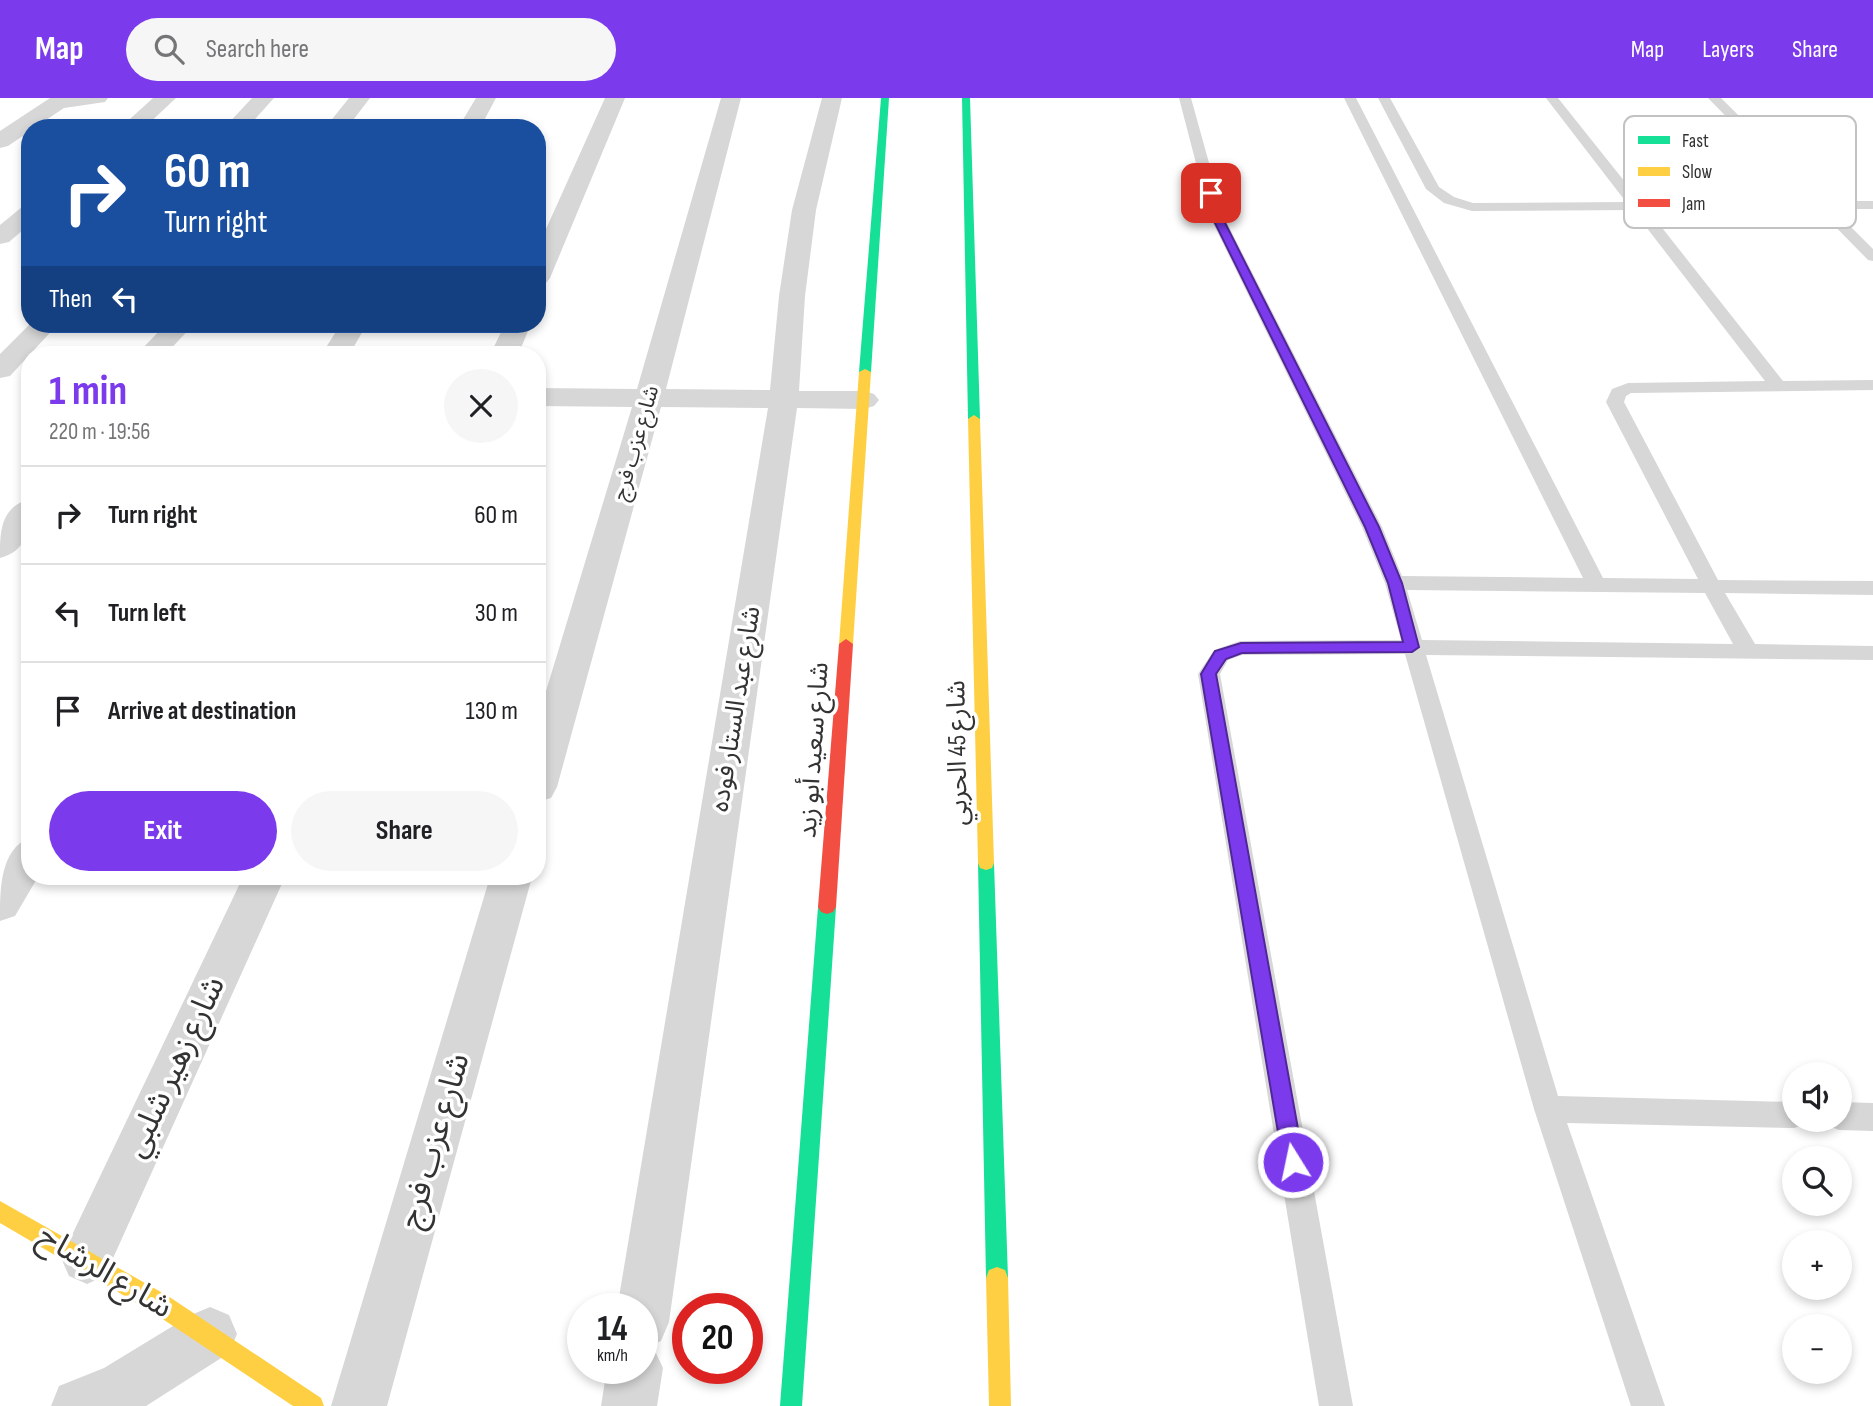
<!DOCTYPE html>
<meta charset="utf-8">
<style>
body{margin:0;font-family:"Sofia Sans Condensed","Noto Sans Arabic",sans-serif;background:#f6f6f6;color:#202124;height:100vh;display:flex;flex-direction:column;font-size:26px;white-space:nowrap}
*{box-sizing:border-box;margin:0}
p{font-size:23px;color:#757577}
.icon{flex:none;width:38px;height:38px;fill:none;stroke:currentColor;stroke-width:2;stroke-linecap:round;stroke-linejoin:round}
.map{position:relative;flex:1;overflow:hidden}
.panel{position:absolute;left:21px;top:248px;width:525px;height:539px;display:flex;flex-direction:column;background:#fff;border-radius:28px;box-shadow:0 4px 10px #0003}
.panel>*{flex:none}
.guide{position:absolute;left:21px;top:21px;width:525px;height:214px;border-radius:28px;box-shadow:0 4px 10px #0003;background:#1a4fa0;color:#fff;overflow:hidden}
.fabs{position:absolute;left:1782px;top:964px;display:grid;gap:14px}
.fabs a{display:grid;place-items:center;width:70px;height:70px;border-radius:50%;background:#fff;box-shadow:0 4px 10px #0003;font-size:35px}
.speed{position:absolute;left:567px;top:1195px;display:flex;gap:14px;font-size:35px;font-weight:700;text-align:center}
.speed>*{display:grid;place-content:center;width:91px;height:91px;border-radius:50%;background:#fff;box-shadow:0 4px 10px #0003;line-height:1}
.speed small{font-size:18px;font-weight:400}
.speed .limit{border:10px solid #d22;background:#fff;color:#111}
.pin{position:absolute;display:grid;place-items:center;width:60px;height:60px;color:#fff;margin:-30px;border-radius:14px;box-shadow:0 4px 10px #0006}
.me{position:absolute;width:77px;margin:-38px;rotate:350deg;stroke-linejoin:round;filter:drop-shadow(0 0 5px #0008)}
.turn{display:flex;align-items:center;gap:24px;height:147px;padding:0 28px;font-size:32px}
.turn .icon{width:91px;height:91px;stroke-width:2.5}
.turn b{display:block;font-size:49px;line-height:60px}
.then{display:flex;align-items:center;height:66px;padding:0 28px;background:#0003;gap:14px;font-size:26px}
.round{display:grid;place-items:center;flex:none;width:74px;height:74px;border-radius:37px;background:#f6f6f6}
.overview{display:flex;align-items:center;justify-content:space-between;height:119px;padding:0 28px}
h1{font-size:42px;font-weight:700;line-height:52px;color:#7c3aed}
.cta{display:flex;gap:14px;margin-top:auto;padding:14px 28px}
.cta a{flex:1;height:80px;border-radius:42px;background:#7c3aed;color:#fff;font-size:28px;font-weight:700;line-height:80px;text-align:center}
.cta a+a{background:#f6f6f6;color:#202124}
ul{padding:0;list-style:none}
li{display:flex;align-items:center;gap:21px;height:98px;padding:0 28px;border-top:2px solid #e0e0e0}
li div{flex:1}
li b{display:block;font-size:26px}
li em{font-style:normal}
header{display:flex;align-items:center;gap:42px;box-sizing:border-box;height:98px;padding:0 35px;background:#7c3aed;color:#fff}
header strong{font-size:33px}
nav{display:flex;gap:38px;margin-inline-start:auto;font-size:24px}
.search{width:490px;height:63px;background:#f6f6f6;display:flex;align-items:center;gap:18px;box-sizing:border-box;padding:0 24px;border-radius:38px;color:#757577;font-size:26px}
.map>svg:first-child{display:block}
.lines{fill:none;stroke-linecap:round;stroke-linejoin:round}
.lane{fill:#d7d7d7;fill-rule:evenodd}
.street{fill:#d7d7d7;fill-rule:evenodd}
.fast{fill:#16e098;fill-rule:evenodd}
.slow{fill:#ffcf43;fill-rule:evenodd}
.jam{fill:#f24e42;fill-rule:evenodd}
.route{fill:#7c3aed;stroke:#51269a;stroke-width:2}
.labels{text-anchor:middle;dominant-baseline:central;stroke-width:7;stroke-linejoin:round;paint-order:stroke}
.far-street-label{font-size:21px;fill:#333;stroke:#fff}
.street-label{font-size:26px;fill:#333;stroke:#fff}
.near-street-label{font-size:32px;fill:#333;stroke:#fff}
.key{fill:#fff;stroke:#c2c2c2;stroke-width:2}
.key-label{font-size:19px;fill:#333}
</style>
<header>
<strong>Map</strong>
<div class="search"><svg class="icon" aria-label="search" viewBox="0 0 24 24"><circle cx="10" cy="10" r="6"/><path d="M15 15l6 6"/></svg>Search here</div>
<nav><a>Map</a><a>Layers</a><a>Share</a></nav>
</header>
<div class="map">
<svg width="1873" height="1308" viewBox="0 0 1873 1308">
<rect width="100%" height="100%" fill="#fff"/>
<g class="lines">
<path class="lane" d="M1179,0H1191L1224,119L1382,429L1402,478L1583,480L1344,0H1356L1603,480L1698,481L1606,304L1612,291L1628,285L1765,283L1633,112L1472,113L1444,105L1426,91L1378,0H1390L1439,89L1454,99L1473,105L1626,104L1546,0H1558L1641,104L1809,103L1708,0H1721L1825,103H1873V111H1833L1873,151V163L1868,162L1818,111L1648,112L1783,283L1873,282V292L1631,295L1626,298L1624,304L1718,482L1873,483V497L1725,495L1755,546L1873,548V562L1426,557L1558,998L1794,1004V1022H1806L1804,1027L1794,1030L1567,1025L1665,1308H1631L1534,1011L1405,556L1242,557L1228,562L1220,576L1353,1308H1319L1198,576L1214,552L1240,543L1401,542L1385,485L1362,429L1210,119ZM1407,492L1705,495L1733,546L1422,542Z
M1839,1004L1873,1005V1033L1839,1032L1829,1028L1826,1022H1839Z"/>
<path class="street" d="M50,0H108L105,4L64,10L34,30H30V33L8,48L0,50V33Z
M153,0H176L144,30H120Z
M252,0H274L247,30H224Z
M349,0H370L347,30H325Z
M476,0H496L480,30H458Z
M605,0H625L550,180L546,185L537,188V151Z
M721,0H741L666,291L770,292L779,198L792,112L822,0H842L816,112L805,198L799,293H864L874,296L879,302L874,308L864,311L797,310L669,1224L661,1243L649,1248L654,1251L663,1270L657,1308H601L607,1270H642V1211H617L768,310L661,309L557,689L551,700L537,704V623L632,309L537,308V290L637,291Z
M30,107V126L9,144L0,146V127L22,109Z
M30,226H58L10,278L0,280V256Z
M166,226H194L165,257H136Z
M341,226H367L349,257H321Z
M505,226H531L518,257H490Z
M30,401C30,427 30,452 0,460C0,434 0,409 30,401Z
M30,739V779H38L15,818L0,823C0,790 0,752 30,739Z
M243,779H285L105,1178L87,1186L69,1178L61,1160Z
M490,779H532L387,1308H331Z
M210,1209L229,1217L237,1236L229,1255L146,1308H51L59,1288L104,1270L191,1217Z"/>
<path class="fast" d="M881,0H889L871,274L865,277L859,274Z
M962,0H970L980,321L974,325L968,321Z
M986,758L992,760L994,765L1008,1180L1005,1188L997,1191L989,1188L986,1180L978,765L980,760Z
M827,802L833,804L836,809L802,1308H780L818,809L821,804Z"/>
<path class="slow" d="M865,271L871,274L853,546L846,551L839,546L859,274Z
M974,317L980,321L994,765L992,770L986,772L980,770L978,765L968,321Z
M0,1103L168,1198L321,1300L324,1308H293L152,1214L0,1125Z
M997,1169L1005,1172L1008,1180L1011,1308H989L986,1180L989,1172Z"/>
<path class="jam" d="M846,541L853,546L836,809L833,814L827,816L821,814L818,809L839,546Z"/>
</g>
<path class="route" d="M1211,92L1216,95L1222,119L1379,429L1402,485L1419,549L1412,554L1242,555L1226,561L1216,576L1304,1064L1301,1071L1293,1074L1286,1071L1283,1064L1201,576L1215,553L1241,545L1403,544L1388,485L1365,429L1212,119L1206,95Z"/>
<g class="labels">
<g class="far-street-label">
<text transform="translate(636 345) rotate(-74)">شارع عزب فرج</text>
</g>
<g class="street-label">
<text transform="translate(736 611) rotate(-81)">شارع عبد الستار فوده</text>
<text transform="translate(814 652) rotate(-86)">شارع سعيد أبو زيد</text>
<text transform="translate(958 655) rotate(-91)">شارع 45 الحربي</text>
</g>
<g class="near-street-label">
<text transform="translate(175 969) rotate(-65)">شارع زهير شلبي</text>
<text transform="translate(435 1043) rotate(-74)">شارع عزب فرج</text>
<text transform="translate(105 1174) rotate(31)">شارع الرشاح</text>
</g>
</g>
<rect x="1624" y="18" width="232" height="112" rx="10" class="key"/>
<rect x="1638" y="38" width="32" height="8" fill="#16e098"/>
<rect x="1638" y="69" width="32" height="9" fill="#ffcf43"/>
<rect x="1638" y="101" width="32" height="8" fill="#f24e42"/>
<g class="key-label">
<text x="1682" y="49">Fast</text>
<text x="1682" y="80">Slow</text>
<text x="1682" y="112">Jam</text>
</g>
</svg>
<div class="fabs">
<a><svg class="icon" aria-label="sound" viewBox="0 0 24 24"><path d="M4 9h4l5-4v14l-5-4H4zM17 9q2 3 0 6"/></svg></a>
<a><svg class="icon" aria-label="search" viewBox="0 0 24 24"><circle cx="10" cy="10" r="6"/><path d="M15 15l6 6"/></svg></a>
<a>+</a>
<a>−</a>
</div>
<div class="speed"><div>14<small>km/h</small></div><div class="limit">20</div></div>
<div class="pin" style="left:1211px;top:95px;background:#d93025"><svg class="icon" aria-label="arrive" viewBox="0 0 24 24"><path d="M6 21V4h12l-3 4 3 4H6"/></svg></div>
<svg class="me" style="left:1293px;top:1064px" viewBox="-20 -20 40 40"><circle r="17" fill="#7c3aed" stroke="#fff" stroke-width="3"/><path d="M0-11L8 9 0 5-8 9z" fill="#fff"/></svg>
<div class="guide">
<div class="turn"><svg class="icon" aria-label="right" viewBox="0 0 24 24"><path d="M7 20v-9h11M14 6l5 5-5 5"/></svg><div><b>60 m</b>Turn right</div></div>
<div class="then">Then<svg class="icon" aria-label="left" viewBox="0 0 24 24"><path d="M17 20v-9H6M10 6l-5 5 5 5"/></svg></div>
</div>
<section class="panel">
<div class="overview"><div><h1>1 min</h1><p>220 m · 19:56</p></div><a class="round"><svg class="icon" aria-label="close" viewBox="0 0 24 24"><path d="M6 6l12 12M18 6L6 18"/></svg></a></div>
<ul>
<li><svg class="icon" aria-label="right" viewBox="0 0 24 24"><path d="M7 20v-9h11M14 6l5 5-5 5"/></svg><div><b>Turn right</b></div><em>60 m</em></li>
<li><svg class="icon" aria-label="left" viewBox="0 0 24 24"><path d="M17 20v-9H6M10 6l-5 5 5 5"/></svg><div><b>Turn left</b></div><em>30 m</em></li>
<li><svg class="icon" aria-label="arrive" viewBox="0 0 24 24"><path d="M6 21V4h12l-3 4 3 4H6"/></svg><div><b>Arrive at destination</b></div><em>130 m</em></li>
</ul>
<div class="cta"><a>Exit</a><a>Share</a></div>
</section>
</div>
